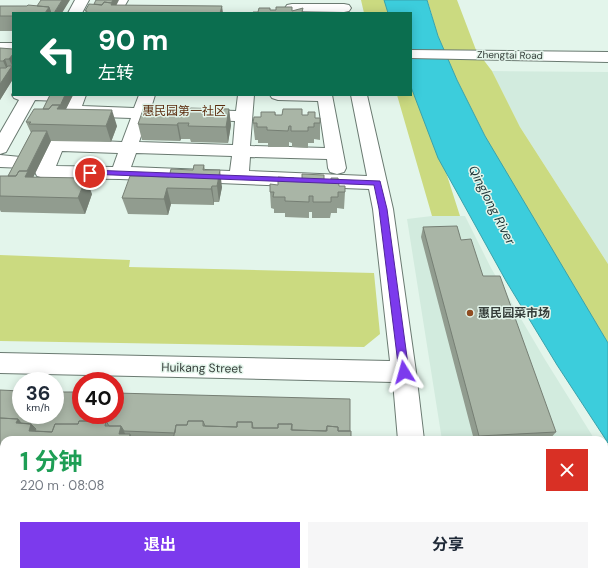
<!DOCTYPE html>
<html lang="zh">
<meta charset="utf-8">
<style>
body{margin:0;font-family:"DM Sans","Noto Sans SC",sans-serif;background:#f6f6f7;color:#1f2937;height:100vh;display:flex;flex-direction:column;font-size:15px;white-space:nowrap}
*{box-sizing:border-box;margin:0}
p{font-size:13px;color:#747a83}
.icon{flex:none;width:22px;height:22px;fill:none;stroke:currentColor;stroke-width:2;stroke-linecap:round;stroke-linejoin:round}
.map{position:relative;flex:1;overflow:hidden}
.drawer{position:absolute;left:0px;top:436px;width:608px;height:140px;display:flex;flex-direction:column;background:#fff;border-radius:12px 12px 0 0;box-shadow:0 2px 10px #0003}
.drawer>*{flex:none}
.hud{position:absolute;left:12px;top:12px;width:400px;height:84px;border-radius:0px;box-shadow:0 2px 10px #0003;background:#0b6e4f;color:#fff;overflow:hidden}
.speed{position:absolute;left:12px;top:372px;display:flex;gap:8px;font-size:20px;font-weight:700;text-align:center}
.speed>*{display:grid;place-content:center;width:52px;height:52px;border-radius:50%;background:#fff;box-shadow:0 2px 10px #0003;line-height:1}
.speed small{font-size:10px;font-weight:400}
.speed .limit{border:6px solid #d22;background:#fff;color:#111}
.pin{position:absolute;display:grid;place-items:center;width:34px;height:34px;color:#fff;margin:-17px;border:2px solid #fff;border-radius:50%;box-shadow:0 1px 4px #0007}
.me{position:absolute;width:44px;margin:-22px;rotate:352deg;stroke-linejoin:round;filter:drop-shadow(0 0 3px #0008)}
.turn{display:flex;align-items:center;gap:14px;height:84px;padding:0 20px;font-size:18px}
.turn .icon{width:52px;height:52px;stroke-width:2.5}
.turn b{display:block;font-size:28px;line-height:34px}
.round{display:grid;place-items:center;flex:none;width:42px;height:42px;border-radius:0px;background:#f6f6f7}
.headline{display:flex;align-items:center;justify-content:space-between;height:68px;padding:0 20px}
h1{font-size:24px;font-weight:700;line-height:30px;color:#1e9e55}
.cta{display:flex;gap:8px;margin-top:auto;padding:8px 20px}
.cta a{flex:1;height:46px;border-radius:0px;background:#7c3aed;color:#fff;font-size:16px;font-weight:700;line-height:46px;text-align:center}
.cta a+a{background:#f6f6f7;color:#1f2937}
.map>svg:first-child{display:block}
.built{fill:#d2ebde}
.green{fill:#cbda80}
.water{fill:#3ccddc;stroke:#3aa2ab}
.lines{fill:none;stroke-linecap:round;stroke-linejoin:round}
.minor-casing{stroke:#6a7a71;stroke-width:2}
.minor{fill:#fff;fill-rule:evenodd}
.wall{fill:#919c8f}
.shaded-wall{fill:#767f74}
.building{fill:#a9b5a6;stroke:#767f74}
.route{fill:#7c3aed;stroke:#51269a}
.poi-dot{fill:#904c21;stroke:#e3f5eb;stroke-width:1.5}
.labels{text-anchor:middle;dominant-baseline:central;stroke-width:3;stroke-linejoin:round;paint-order:stroke}
.far-street-label{font-size:10px;fill:#363e3a;stroke:#e3f5eb}
.far-quarter-label{font-size:12px;fill:#5c2d0f;stroke:#e3f5eb}
.poi-label{font-size:12px;font-weight:bold;fill:#363e3a;stroke:#e3f5eb;text-anchor:start}
.street-label{font-size:12px;fill:#363e3a;stroke:#e3f5eb}
.water-label{font-size:13px;font-style:italic;fill:#1e3639;stroke:#e3f5eb}
</style>
<div class="map">
<svg width="608" height="576" viewBox="0 0 608 576">
<rect width="100%" height="100%" fill="#e3f5eb"/>
<path class="built" d="M492,71L608,72V264L520,127Z
M432,216H465L491,268L544,358L595,440H442L407,219Z
M460,572H592L593,576H460Z"/>
<path class="green" d="M361,0H391L395,13H364Z
M427,0H457L476,50L492,71L520,127L608,264V343C549,243 482,146 439,38C434,26 432,12 427,0Z
M411,63L460,216H432L397,95H411Z
M0,255L130,260L129,267L374,273L380,334L364,347L0,341Z
M604,451H608V576H593L592,572H604Z"/>
<path class="water" d="M384,0H427L438,36L457,80L485,136L608,343V443L557,365L506,281L438,158L411,87V13H388Z"/>
<g class="lines">
<g class="minor-casing">
<path id="minor" d="M75,0H89L82,13H68Z
M114,0H128L123,9L152,10L154,13H111L109,10Z
M292,4H344L349,5L351,8L349,11L344,12L287,11L285,8L287,5Z
M0,43H13V51H0Z
M411,50L608,52V62L411,58Z
M13,93V95H86L82,106L134,108L139,95H155L151,108L236,111L238,95H254L250,146L325,148L318,101L278,100L272,98L270,95H332L346,168L344,172L337,174L330,172L328,168L327,159L250,157L249,171L367,176L351,95H367L393,209L416,372L424,440H398L393,382L0,373V353L390,361L373,209L369,189L120,179L44,178L37,176L35,172L37,167L35,163L38,159L41,158L50,141L56,139L122,142L131,118L72,116L66,115L64,111L69,100L66,97L64,99L58,101L35,100L6,152L0,154V133L19,100L14,98L12,95ZM147,118L235,121L233,145L139,142ZM62,151L118,153L113,167L56,166ZM136,153L232,156L230,171L131,167Z
M0,155L31,158L34,162L31,166L25,168L0,167Z
M0,482L4,483V511L0,510Z
M297,572H327L326,576H296Z
M410,572H440V576H410Z"/>
</g>
<use href="#minor" class="minor"/>
</g>
<path class="wall" d="M70,0L13,13V31H0V6H37Z
M0,48L13,49V79L0,100Z
M50,95H73L66,109L117,126L111,142L51,141L33,177L92,194L85,214L1,212L0,210V176H8L31,133L26,122L43,109Z
M229,109L231,125L228,143L191,142L190,139H181L180,141L142,140L138,124Z
M275,112L276,115H308L315,118L320,123V140L314,139V143H308V148L292,147V143L289,142V147H268V143H258V140H255L253,123L261,117Z
M204,165L205,170L222,187L219,202H214V205L171,204L168,215L128,214L122,198L169,177L193,170Z
M294,181L324,182L339,186L345,192L344,209L337,208V213H331L330,218H312V212H309V218L285,217V213H274V209L271,208L270,192Z
M423,227L461,240L483,276L556,432L550,439L538,440H474L421,237Z
M0,390L350,431L351,440H166L133,439L4,440V479H0Z
M500,572H558L559,576H501Z"/>
<path class="shaded-wall" d="M62,0H70L62,13H54Z
M113,0H119L114,10L108,9Z
M222,6L223,13H220Z
M49,7L52,13H45Z
M13,54V68L9,59Z
M5,59L9,70L12,66L13,69V79L0,100V84L8,72L3,61Z
M65,95H73L63,115L57,109Z
M229,109L231,125L228,143L226,127Z
M112,110L117,126L111,142L106,126Z
M178,123L181,139L180,141L177,125Z
M47,131L51,141L32,180L24,178Z
M220,170L222,187L219,202L217,186Z
M86,178L92,194L85,214L78,198Z
M212,186L214,202V205L211,189Z
M167,188L171,204L168,215L164,199Z
M18,419L26,429L16,423Z
M31,424L42,437L29,431Z
M121,426L128,439L119,434Z
M130,434L133,440H129Z"/>
<path class="building" d="M41,0H62L54,13H51L49,7L37,6Z
M96,0H113L111,3L104,2L102,5L94,4Z
M104,2L112,3L111,5L222,6L220,13H86L87,11H85L89,4L102,5Z
M28,5L49,7L45,13H13V16H0V6H27Z
M276,7H292V11L303,8L302,12L307,13H253V12H258L259,8H270V10H276Z
M0,48L13,49V54L9,59H5L3,61H0Z
M8,66H12L0,84V68H6Z
M50,95H65L60,106V105H52L49,109H43Z
M52,105H60L57,109L112,110L106,126L29,124L31,122H26L34,109H49Z
M144,107L229,109L226,127L188,126L189,123H178L177,125L138,124Z
M283,109H302V115H308V112H315V118H320V123H314V127H308V131H291V126H289L288,131L267,130V127H257V123H253L254,117H261V112H275V115H282Z
M32,131H47L27,171H19L16,176H8Z
M194,165H204L203,170H220L217,186H212L211,189L167,188L164,199L122,198L130,176L169,177L171,169L193,170Z
M19,171H28L25,177L86,178L78,198L0,196V176H16Z
M302,174L324,175V182H331V178H338L339,186H345V192H338V197H331V202H313V196H309V202L285,201V197H273L274,192H270V184L278,185V177L294,178V181H302Z
M457,226L461,240L471,239L483,276H500L556,432L479,436L423,227Z
M0,390L21,391V415H55V392H81V415H115V393L350,399V431H338V427L327,426L326,431L292,430V424H278V428H253L252,422H237V427L205,426L203,421H188L187,425H176L175,433L124,431L121,426H109L106,421H79L78,424H55L52,432L35,431L36,429L31,424L21,423L18,419L0,418Z
M0,418L18,419L16,423L31,424L29,431L52,432L55,424H78L79,421H106L105,426H121L119,434H130L129,440H4V467H0Z
M188,421H203V426L237,427V422H252V428H278V424H292L291,430L327,431V426L338,427V431H351V440H173L176,425H187Z
M506,572H558L559,576H507Z"/>
<path class="route" d="M90,170L380,181L387,209L409,372L408,376L404,377L400,376L399,372L379,209L374,185L87,174V171Z"/>
<circle class="poi-dot" cx="470" cy="313" r="4"/>
<g class="labels">
<g class="far-street-label">
<text transform="translate(510 55) rotate(1)">Zhengtai Road</text>
</g>
<g class="far-quarter-label">
<text x="184" y="111">惠民园第一社区</text>
</g>
<g class="poi-label">
<text x="478" y="313">惠民园菜市场</text>
</g>
<g class="street-label">
<text transform="translate(202 368) rotate(1)">Huikang Street</text>
</g>
<g class="water-label">
<text transform="translate(492 205) rotate(63)">Qinglong River</text>
</g>
</g>
</svg>
<div class="speed"><div>36<small>km/h</small></div><div class="limit">40</div></div>
<div class="pin" style="left:90px;top:173px;background:#d93025"><svg class="icon" aria-label="arrive" viewBox="0 0 24 24"><path d="M6 21V4h12l-3 4 3 4H6"/></svg></div>
<svg class="me" style="left:404px;top:372px" viewBox="-20 -20 40 40"><path d="M0-17L14 15 0 8-14 15z" fill="#7c3aed" stroke="#fff" stroke-width="4"/></svg>
<div class="hud">
<div class="turn"><svg class="icon" aria-label="left" viewBox="0 0 24 24"><path d="M17 20v-9H6M10 6l-5 5 5 5"/></svg><div><b>90 m</b>左转</div></div>
</div>
<section class="drawer">
<div class="headline"><div><h1>1 分钟</h1><p>220 m · 08:08</p></div><a class="round" style="background:#d93025;color:#fff"><svg class="icon" aria-label="close" viewBox="0 0 24 24"><path d="M6 6l12 12M18 6L6 18"/></svg></a></div>
<div class="cta"><a>退出</a><a>分享</a></div>
</section>
</div>
